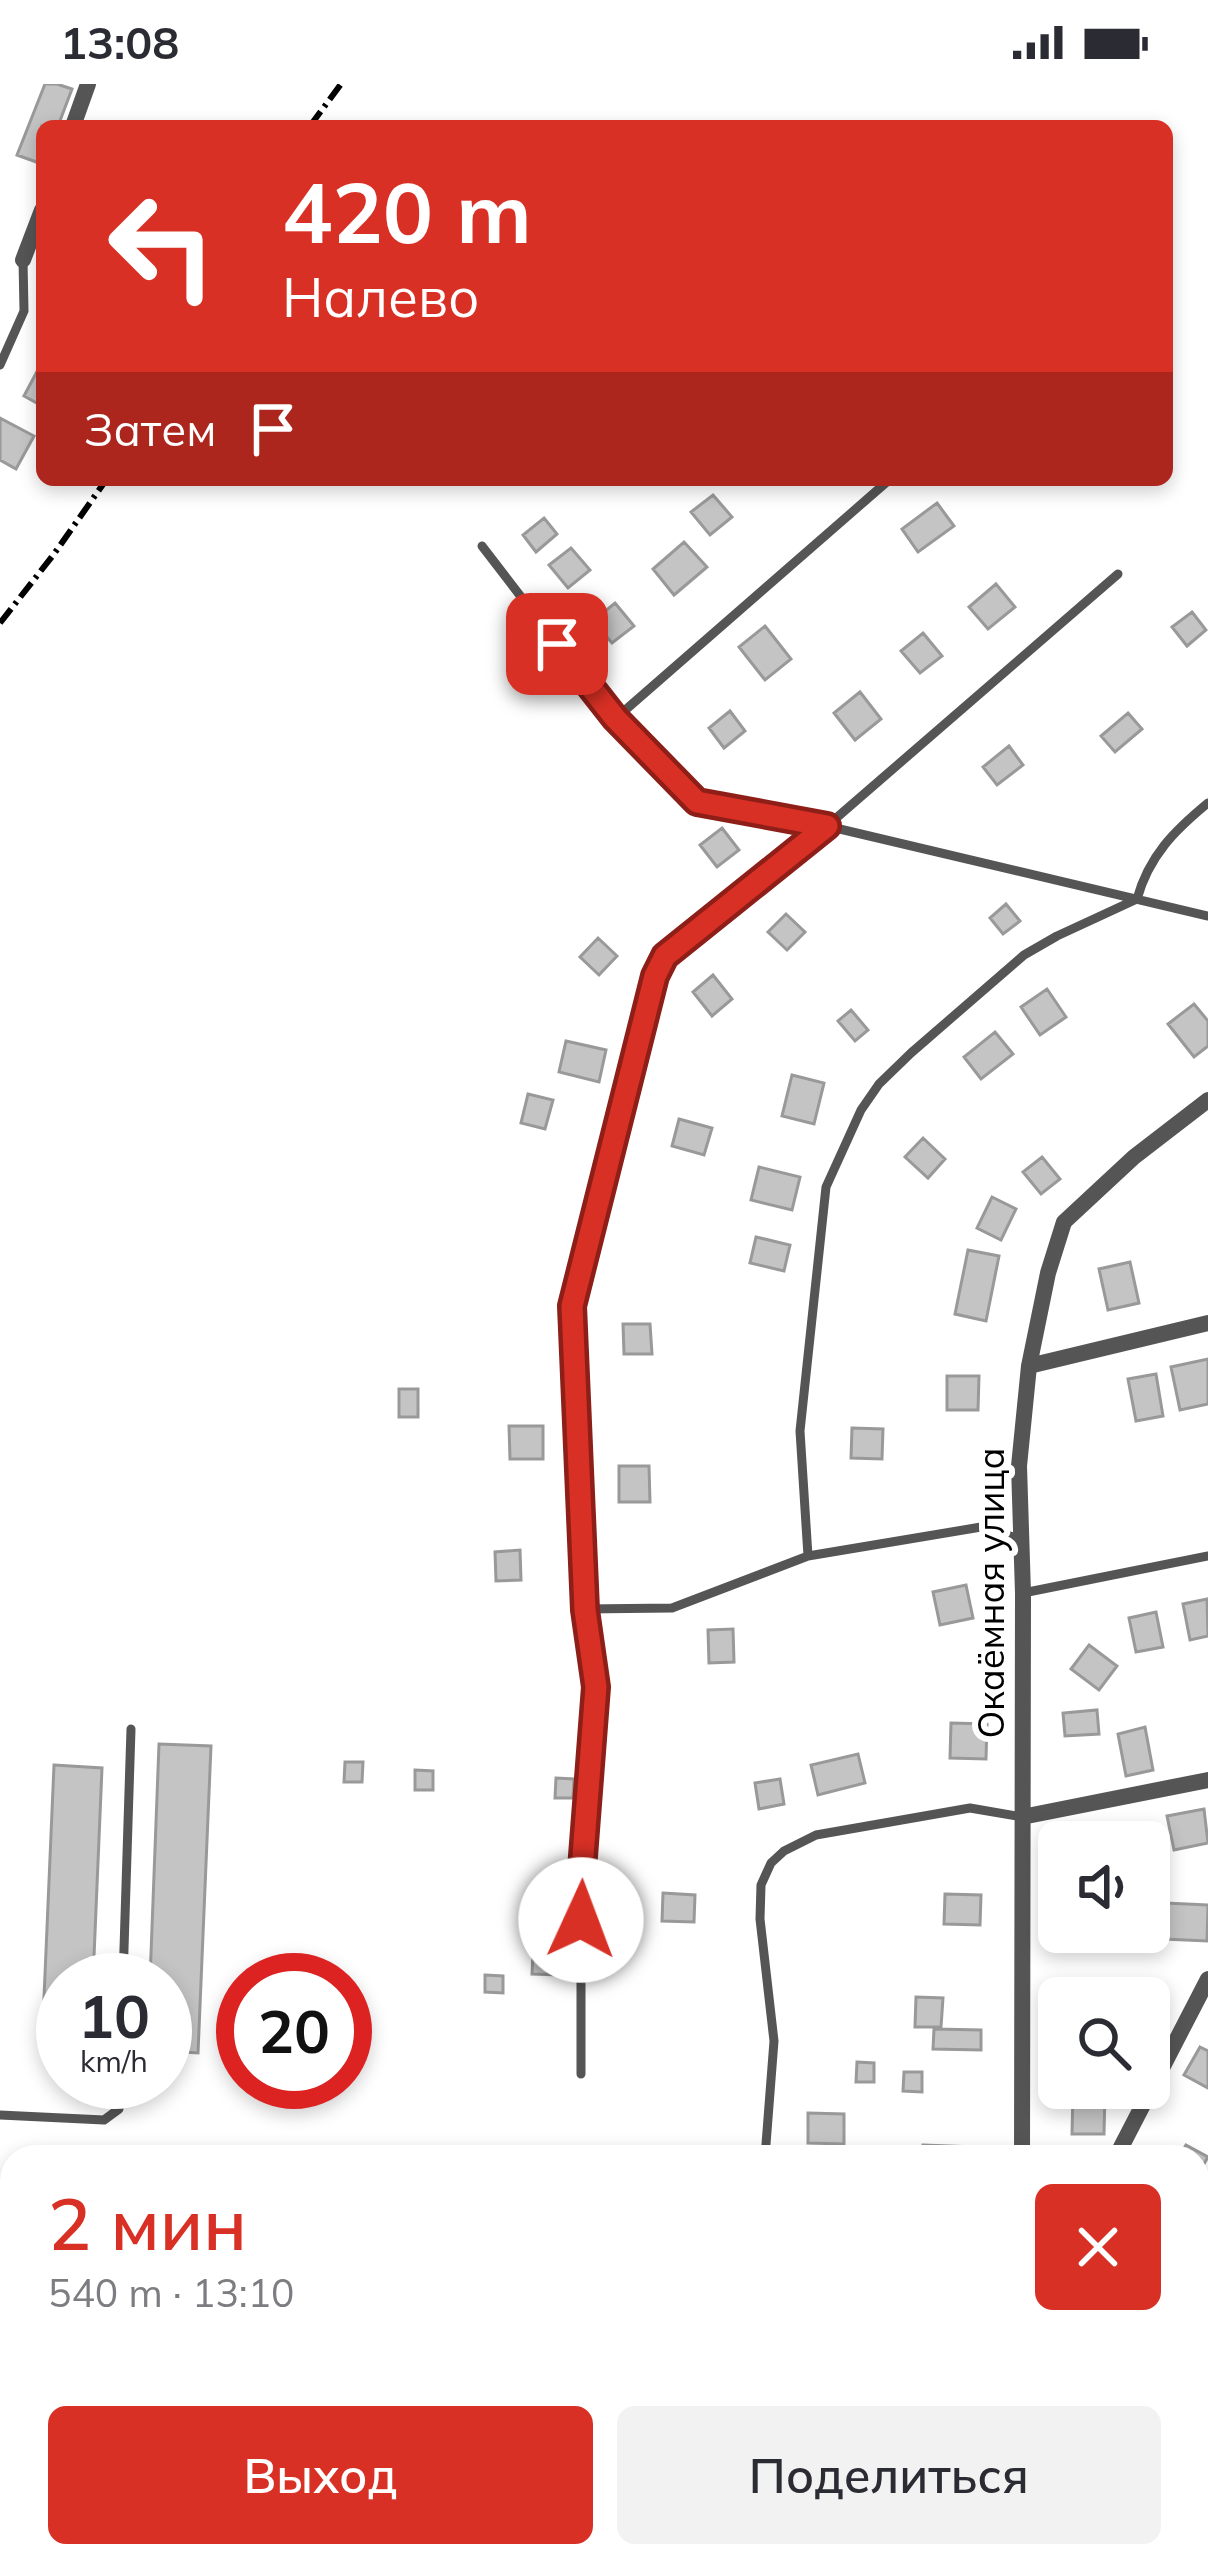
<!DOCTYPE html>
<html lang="ru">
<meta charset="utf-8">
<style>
body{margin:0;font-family:Mulish,sans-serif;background:#f2f2f3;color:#2b2b33;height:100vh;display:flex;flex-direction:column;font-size:45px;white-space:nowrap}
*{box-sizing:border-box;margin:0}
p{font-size:39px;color:#7c7c81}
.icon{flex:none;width:66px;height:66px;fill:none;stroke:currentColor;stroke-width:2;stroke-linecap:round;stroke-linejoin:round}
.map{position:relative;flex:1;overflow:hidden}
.side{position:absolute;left:0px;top:2061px;width:1209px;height:423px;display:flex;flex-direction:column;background:#fff;border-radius:36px 36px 0 0;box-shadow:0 6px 18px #0003}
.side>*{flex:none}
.hud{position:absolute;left:36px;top:36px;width:1137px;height:366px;border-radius:18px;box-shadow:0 6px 18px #0003;background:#d93025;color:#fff;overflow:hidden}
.fabs{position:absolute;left:1038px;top:1737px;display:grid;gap:24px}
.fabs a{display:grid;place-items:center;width:132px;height:132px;border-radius:18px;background:#fff;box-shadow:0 6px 18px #0003;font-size:60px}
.speed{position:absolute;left:36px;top:1869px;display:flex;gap:24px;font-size:60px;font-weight:700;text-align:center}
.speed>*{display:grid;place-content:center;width:156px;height:156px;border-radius:50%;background:#fff;box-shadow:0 6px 18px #0003;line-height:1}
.speed small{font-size:30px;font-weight:400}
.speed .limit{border:18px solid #d22;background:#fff;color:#111}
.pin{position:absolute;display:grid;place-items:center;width:102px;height:102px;color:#fff;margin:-51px;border-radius:24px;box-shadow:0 6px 18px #0006}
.me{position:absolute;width:132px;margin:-66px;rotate:2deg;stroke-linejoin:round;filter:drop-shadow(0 0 9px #0008)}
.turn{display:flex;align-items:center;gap:42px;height:252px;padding:0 48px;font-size:54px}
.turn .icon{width:156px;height:156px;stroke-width:2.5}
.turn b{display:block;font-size:84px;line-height:102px}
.then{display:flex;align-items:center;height:114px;padding:0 48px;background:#0003;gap:24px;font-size:45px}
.round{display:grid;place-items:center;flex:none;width:126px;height:126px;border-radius:18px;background:#f2f2f3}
.headline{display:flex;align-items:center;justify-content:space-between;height:204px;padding:0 48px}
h1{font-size:72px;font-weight:600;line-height:90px;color:#d93025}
.cta{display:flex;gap:24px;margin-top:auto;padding:24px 48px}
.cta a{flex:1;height:138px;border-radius:18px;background:#d93025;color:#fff;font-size:48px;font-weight:600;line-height:138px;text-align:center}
.cta a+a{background:#f2f2f3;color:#2b2b33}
.status{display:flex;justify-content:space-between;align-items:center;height:84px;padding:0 60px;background:#fff;direction:ltr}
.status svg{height:33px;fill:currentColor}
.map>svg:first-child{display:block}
.building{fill:#c4c4c4;stroke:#999;stroke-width:3}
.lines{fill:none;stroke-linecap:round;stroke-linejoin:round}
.service{stroke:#555;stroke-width:9}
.minor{stroke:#555;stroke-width:16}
.rail{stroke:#000;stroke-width:6;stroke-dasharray:18 6 3 6;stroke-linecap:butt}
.route-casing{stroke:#8d1f18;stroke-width:30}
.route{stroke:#d93025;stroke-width:21}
.labels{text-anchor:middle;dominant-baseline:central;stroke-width:12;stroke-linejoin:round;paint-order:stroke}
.street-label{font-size:36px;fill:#000;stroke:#fff}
</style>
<div class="status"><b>13:08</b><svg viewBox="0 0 49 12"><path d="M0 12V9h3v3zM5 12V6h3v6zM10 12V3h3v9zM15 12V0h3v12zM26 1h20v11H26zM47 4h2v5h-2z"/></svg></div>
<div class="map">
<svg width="1208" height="2482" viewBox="0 0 1208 2482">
<rect width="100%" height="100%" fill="#fff"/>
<path class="building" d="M45,0H57L72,5L58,42H42V80L17,71Z
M42,278V322L24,312Z
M0,334L34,352L16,385L0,376Z
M713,411L732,433L710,451L691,428Z
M937,419L954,442L918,468L902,445Z
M544,434L557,450L536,468L523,451Z
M684,458L707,483L674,511L653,485Z
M571,464L590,486L568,504L549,481Z
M996,500L1015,523L988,545L969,523Z
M615,519L634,542L612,559L593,537Z
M1192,528L1206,546L1187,562L1172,543Z
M765,542L791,575L765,596L739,563Z
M923,549L942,572L920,589L901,567Z
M860,608L881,635L855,656L834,629Z
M730,627L745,647L724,664L709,644Z
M1128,629L1142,645L1115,668L1101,652Z
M1009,662L1023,681L997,701L983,683Z
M722,744L739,766L717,783L700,761Z
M1006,820L1020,837L1003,850L990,834Z
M786,830L805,848L787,866L768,848Z
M598,854L617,872L599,891L580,873Z
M713,891L732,915L712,932L693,908Z
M1047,905L1066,933L1040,951L1021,923Z
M1194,920L1208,937V962L1194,973L1168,940Z
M851,926L868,946L855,957L838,937Z
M995,948L1013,970L981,995L964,973Z
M566,957L606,966L599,998L559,988Z
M792,991L824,999L814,1040L782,1032Z
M528,1010L553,1016L545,1045L521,1039Z
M679,1035L712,1044L704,1071L672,1062Z
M923,1054L945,1075L928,1094L905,1073Z
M1042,1073L1060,1095L1041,1110L1023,1088Z
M759,1083L800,1093L792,1126L751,1116Z
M992,1113L1016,1125L1001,1156L977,1144Z
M756,1153L790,1161L784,1187L750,1179Z
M968,1166L999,1172L986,1237L955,1230Z
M1130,1178L1139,1219L1108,1226L1099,1185Z
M623,1240H650L652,1270H624Z
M1208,1275V1320L1180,1326L1171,1283Z
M1156,1290L1163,1332L1136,1337L1128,1295Z
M947,1292H979L978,1326H947Z
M399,1305H418V1333H399Z
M509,1342H543V1375H510Z
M852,1344L883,1345L882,1375L851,1374Z
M619,1382H649L650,1418H619Z
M520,1466L521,1496L496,1497L495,1468Z
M966,1501L973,1534L940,1541L933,1508Z
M1207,1515L1208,1552L1190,1556L1183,1520Z
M1156,1528L1163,1563L1136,1568L1129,1534Z
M733,1545L734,1578L709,1579L708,1546Z
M1089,1561L1117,1582L1099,1606L1071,1585Z
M1097,1626L1099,1650L1065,1652L1063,1629Z
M951,1639L987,1640L986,1675L950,1674Z
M1145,1643L1153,1686L1126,1692L1118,1650Z
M159,1660L211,1662L198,1969L165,1967V1896H150Z
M858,1670L865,1699L818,1711L811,1681Z
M345,1678H363L362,1698H344Z
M54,1681L102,1684L93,1896H63V1961L42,1960Z
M415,1686L433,1687V1706H415Z
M556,1694L574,1695L573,1714H555Z
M780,1695L784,1720L759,1725L755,1699Z
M1204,1725L1208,1759L1174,1766L1167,1732Z
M663,1809L695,1811L694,1838L662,1837Z
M945,1810L981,1811L980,1841L944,1840Z
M1165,1819L1208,1821L1207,1857L1164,1855Z
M533,1869L560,1870L559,1891L532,1890Z
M485,1891L503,1892V1909L485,1908Z
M1106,1897V1914H1068V1898Z
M916,1913L943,1914L941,1943H915Z
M934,1945L981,1946V1966L933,1965Z
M1200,1963L1208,1967V2004L1184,1991Z
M857,1978L874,1979V1998H856Z
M904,1988H922V2008L903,2007Z
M1073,2008H1105L1104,2050H1072Z
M808,2029L844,2030V2060L808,2059Z
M923,2061L974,2063V2073H923Z
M1186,2061L1208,2073L1197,2092V2073H1179Z
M1199,2183L1208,2188V2225L1197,2219Z
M0,2280L12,2281V2336L0,2335Z
M1208,2389V2417L1197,2410Z
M1197,2454L1205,2458L1192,2482H1176L1158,2472H1197Z
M188,2472H228L227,2480L188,2474Z
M327,2472H403L431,2475V2482H326Z"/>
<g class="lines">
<path class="service" d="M0,281L24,227L23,176
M482,462L615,635L697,718L827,742L1208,832
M615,635L889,396
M1023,1456L981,1443L808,1472L672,1524L585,1525L572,1222L655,892L665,872L827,742L1118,490
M808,1472L800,1347L826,1103L861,1026L879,1000L911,969L1024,871L1057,852L1137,815C1149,772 1174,747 1208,719
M1023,1509L1208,1472
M123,1896L131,1645
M581,1990V1798L596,1603L585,1525
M0,2031L104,2036L119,2025V1998
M765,2073L774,1957L760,1835L761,1801L771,1779L784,1767L816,1751L970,1724L1022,1733
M9,2387L12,2425
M15,2472L16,2482
M763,2472L764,2482"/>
<path class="minor" d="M73,42L88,0
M23,176L42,126
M1029,1282L1208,1239
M1022,1733L1208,1696
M1022,2073L1023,1509L1019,1382L1029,1282L1048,1189L1064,1138L1134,1073L1208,1016
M1116,2073L1208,1895
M1197,2335L1208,2316
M1023,2472V2482
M1110,2482L1116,2472"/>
<path class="rail" d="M310,42L341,0
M0,539L54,470L106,396"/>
</g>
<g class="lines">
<g class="route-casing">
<path id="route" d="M557,560L615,634L697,718L827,742L665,872L655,892L572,1222L585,1526L596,1603L581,1798V1836"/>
</g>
<use href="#route" class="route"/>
</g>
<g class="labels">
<g class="street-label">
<text transform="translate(990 1509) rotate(-90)">Окаёмная улица</text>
</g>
</g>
</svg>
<div class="fabs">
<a><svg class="icon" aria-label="sound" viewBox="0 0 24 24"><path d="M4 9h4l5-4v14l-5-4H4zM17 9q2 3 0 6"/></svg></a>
<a><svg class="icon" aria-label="search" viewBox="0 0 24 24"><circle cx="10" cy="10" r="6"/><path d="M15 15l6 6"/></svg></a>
</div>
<div class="speed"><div>10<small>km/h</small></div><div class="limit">20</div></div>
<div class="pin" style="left:557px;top:560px;background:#d93025"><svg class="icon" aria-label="arrive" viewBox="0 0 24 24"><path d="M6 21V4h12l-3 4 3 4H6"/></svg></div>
<svg class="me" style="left:581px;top:1836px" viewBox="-20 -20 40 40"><circle r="19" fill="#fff"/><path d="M0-13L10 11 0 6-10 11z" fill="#d93025"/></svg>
<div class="hud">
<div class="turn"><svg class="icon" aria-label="left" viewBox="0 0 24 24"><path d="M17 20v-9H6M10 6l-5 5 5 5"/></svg><div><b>420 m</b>Налево</div></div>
<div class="then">Затем<svg class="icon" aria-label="arrive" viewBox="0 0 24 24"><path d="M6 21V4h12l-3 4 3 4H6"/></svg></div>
</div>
<section class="side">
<div class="headline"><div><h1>2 мин</h1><p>540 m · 13:10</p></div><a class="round" style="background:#d93025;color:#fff"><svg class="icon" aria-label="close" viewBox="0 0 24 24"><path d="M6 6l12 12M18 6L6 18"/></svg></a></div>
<div class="cta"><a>Выход</a><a>Поделиться</a></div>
</section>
</div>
